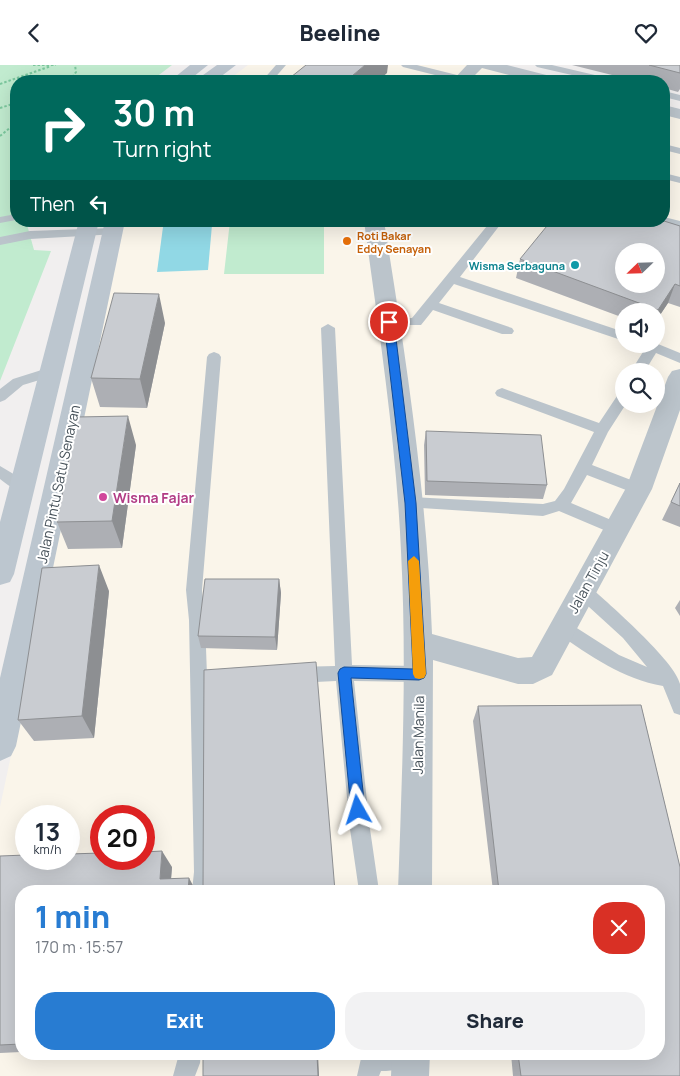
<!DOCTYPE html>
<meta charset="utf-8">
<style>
body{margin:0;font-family:Manrope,sans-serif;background:#f2f2f3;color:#1f2937;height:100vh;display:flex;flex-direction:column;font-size:19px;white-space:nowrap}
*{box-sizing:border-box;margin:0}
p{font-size:16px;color:#747a83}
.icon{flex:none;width:28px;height:28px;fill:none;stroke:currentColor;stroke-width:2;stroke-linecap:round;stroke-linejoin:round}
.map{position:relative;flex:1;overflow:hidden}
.details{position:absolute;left:15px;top:820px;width:650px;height:175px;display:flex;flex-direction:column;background:#fff;border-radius:20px;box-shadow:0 5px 20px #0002}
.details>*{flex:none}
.top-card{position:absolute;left:10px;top:10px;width:660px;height:152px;border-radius:20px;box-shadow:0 5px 20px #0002;background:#00695c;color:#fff;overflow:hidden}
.needle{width:32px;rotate:247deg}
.tools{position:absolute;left:615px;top:178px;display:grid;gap:10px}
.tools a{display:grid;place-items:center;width:50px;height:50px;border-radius:50%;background:#fff;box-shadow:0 5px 20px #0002;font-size:25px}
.speed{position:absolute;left:15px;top:740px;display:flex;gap:10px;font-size:25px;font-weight:700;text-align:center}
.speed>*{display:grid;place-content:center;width:65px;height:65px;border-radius:50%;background:#fff;box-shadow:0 5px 20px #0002;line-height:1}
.speed small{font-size:12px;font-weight:400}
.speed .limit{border:8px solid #d22;background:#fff;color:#111}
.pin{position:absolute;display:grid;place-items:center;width:42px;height:42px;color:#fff;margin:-21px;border:2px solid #fff;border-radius:50%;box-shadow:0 1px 5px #0007}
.me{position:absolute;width:55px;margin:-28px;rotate:354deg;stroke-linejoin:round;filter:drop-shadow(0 0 4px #0008)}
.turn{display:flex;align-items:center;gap:18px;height:105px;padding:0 20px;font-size:22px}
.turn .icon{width:65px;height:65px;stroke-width:2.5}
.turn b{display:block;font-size:35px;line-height:42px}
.then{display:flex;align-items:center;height:48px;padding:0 20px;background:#0003;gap:10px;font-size:19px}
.round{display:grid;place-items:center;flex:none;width:52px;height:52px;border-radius:20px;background:#f2f2f3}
.overview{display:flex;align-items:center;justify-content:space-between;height:85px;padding:0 20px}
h1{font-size:30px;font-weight:800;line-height:38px;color:#287cd2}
.primary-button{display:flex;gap:10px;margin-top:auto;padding:10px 20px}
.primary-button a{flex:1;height:58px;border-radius:20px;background:#287cd2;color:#fff;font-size:20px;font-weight:800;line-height:58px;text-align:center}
.primary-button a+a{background:#f2f2f3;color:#1f2937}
header{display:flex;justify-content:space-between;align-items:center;height:65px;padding:0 20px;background:#fff;font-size:22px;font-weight:800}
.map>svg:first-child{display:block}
.commercial{fill:#faf5ea;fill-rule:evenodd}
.green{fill:#c1ebcf}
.water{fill:#91d8e5}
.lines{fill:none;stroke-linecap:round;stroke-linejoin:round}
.path{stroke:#7bc79d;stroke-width:2;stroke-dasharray:2.5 2;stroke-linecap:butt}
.lane{fill:#bbc4cb;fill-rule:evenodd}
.street{fill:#bbc4cb;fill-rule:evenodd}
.secondary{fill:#bcc6cf;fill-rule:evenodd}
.wall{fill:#adafb4}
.shaded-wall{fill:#8d8f92}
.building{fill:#c9ccd1;stroke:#8d8f92;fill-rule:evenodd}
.route{fill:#1a73e8;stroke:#114b97}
.slow{fill:#f59e0b}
.food-dot{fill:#e8710a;stroke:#fff;stroke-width:2}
.culture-dot{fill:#0f9aa8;stroke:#fff;stroke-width:2}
.hotel-dot{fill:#d1479c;stroke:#fff;stroke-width:2}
.labels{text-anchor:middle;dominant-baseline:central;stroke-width:4;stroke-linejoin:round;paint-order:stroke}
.far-food-label{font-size:11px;font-weight:bold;fill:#c56008;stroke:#fff;text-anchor:start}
.far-culture-label{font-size:11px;font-weight:bold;fill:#0d838f;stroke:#fff;text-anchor:end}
.street-label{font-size:14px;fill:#48535b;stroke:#fff}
.hotel-label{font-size:14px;font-weight:bold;fill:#b23c85;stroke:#fff;text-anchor:start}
</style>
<header><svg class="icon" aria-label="back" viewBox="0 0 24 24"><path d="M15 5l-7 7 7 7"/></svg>Beeline<svg class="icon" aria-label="heart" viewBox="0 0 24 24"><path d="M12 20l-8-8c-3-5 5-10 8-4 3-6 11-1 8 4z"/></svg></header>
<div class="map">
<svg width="680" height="1011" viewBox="0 0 680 1011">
<rect width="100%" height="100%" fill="#f1efef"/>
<path class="commercial" d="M248,0H498L559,16H227Z
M664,44L680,48V1011H0V742L125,156H664ZM624,186H656V219H624ZM624,246H656V279H624ZM624,306H656V339H624ZM26,751H69V794H26ZM101,751H144V794H101ZM21,826H659V989H21Z"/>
<path class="green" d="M0,0H172L151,16H16V156H26L34,185L51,186L0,316Z
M230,156H324V209H224Z"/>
<path class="water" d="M212,160L208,205L157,207L163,162Z"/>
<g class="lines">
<path class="path" d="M33,0H56
M70,16L76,7L75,0
M0,19L51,1
M0,43L16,38
M0,71L16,58"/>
<path class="lane" d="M276,0H286L272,16H262Z
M401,0H417L465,12L467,14L465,16H459L403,2Z
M535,0H552L612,14L614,16H598L537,2Z
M664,26L680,30V36L664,32Z
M664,79L680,83V89L664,85Z
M664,108L680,112V118L664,114Z
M16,149V155L0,158V152Z
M664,152L680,156V163L660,157L664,156Z
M491,156H503L460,212L624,267V276L454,219L439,238L512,263L514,266L512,269H502L433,245L421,260H384L383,257L384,254L412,253Z
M113,163L117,165L119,167L117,169L30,174L0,180V172L30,166Z
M328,259L335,263L352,600L419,601L425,603L428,609L425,615L419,617L354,616L370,764L379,826H359L350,764L336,616L295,618L289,616L286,610L289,604L295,602L335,601L321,263Z
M648,279H658L680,288V298L656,288L645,306H631Z
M214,287L219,289L221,292L202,525L205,555L214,807L212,826H192L194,807L189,555L186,525L207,292L209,289Z
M51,302L56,304L58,307L56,310L23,320L5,335L0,337V324L13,314Z
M502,323L599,358L619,328L624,326V339H626L608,367L592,400L644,420L647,424L644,428L639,430L587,410L571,438L623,460L625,464L623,468L617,470L611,468L559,446L543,451L406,442L403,438L406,434L411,432L543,439L555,436L564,424L594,367L497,331L495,328L497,325Z
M0,401L27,417L30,421L27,425C17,428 8,420 0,414Z
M583,519L589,521C608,538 676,597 680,619C680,629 680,641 680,650L674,648L663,621C623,614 590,591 557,568L554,563L557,558L563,556L569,558L619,590L647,602L623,573L577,531L575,526L577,521Z
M179,989H201L200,998L195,1011H173Z
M362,989H421L422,991L419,999C406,1004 395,1006 381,1006L379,1011H357Z"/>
<path class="street" d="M467,0H507L558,13L560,16H533L482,3L469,16H452Z
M664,40L680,44V54L664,50Z
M364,156H384C406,293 427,430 432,569L518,593L532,592L626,423L668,312L672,306L680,304V345L652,424L552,610L533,619H518L433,595L432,826H398C402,713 407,600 401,486C396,376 379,266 364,156Z
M392,989H430L429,1011H391Z"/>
<path class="secondary" d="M190,0H208L188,16H170Z
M217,0H236L215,16H197L199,13Z
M79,156H99L14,509L10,517L0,520V457Z
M105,156H125L16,681L11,691L0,696V613Z"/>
</g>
<path class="wall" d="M572,0H680V24L678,27L664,23V16H636Z
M680,161V242L668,238L656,256V246H624V253L516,213L520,194Z
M165,258L147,343L100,342L91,313Z
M426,366L547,420L543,434L425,430L424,380Z
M136,380L122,483L68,484L57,457Z
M680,418V462L662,455Z
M279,514L281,528L277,585L201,583L198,571Z
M109,526L94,673L34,676L18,655Z
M680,535V551L675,543Z
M641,640L680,802V1011H513L511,989H659V826H493L473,656L478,641Z
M0,791L172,802L171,814L21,826V987L0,988Z"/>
<path class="shaded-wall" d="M365,0H388L387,8L378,16H346Z
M675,219L668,238L656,256V250L658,245Z
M159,229L165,258L147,343L140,314Z
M128,351L136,380L122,483L112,456Z
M99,500L109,526L94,673L82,651Z
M279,514L281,528L277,585L275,572Z
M162,786L172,802L170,826L160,814Z
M189,813L196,826H188Z
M317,989H318L319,1011H318Z"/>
<path class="building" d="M306,0H365L346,16H286Z
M649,0H680V8Z
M551,156H664L680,161V221L675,219L658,245L520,194ZM624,186H656V219H624Z
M114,228L159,229L140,314L91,313Z
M128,351L112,456L57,457L77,352Z
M426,366L541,370L547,420L427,416Z
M680,418V441L671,437Z
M99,500L82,651L18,655L42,503Z
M205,514H279L275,572L198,571Z
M316,597L335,826H203L204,605Z
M641,640L680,802V1011H521L518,989H659V826H499L478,641Z
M162,786L160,814L189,813L188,826H21V979L0,980V791L26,790V794H69V789L101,788V794H144V787Z
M203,989H317L318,1011H203Z"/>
<path class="route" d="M389,254L394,257L416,438L426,609L424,613L419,615L351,613L365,745L363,749L358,751L353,749L351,745L338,608L340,604L344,602L413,604L405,438L384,257Z"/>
<path class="slow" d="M414,491L419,496L426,609L424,613L419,614L415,613L413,609L408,496Z"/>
<circle class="food-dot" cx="347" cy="176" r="5"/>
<circle class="culture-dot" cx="575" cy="200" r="5"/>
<circle class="hotel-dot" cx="103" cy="432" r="5"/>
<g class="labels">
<g class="far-food-label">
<text x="357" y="170">Roti Bakar<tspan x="357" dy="13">Eddy Senayan</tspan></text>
</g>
<g class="far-culture-label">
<text x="565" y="200">Wisma Serbaguna</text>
</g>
<g class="street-label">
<text transform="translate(58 419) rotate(-78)">Jalan Pintu Satu Senayan</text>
<text transform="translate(588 517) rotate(-61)">Jalan Tinju</text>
<text transform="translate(418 670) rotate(-89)">Jalan Manila</text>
</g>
<g class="hotel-label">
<text x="113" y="432">Wisma Fajar</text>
</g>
</g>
</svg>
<div class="tools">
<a><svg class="needle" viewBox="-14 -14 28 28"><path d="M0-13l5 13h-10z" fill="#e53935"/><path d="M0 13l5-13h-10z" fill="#747a83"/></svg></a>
<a><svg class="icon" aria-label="sound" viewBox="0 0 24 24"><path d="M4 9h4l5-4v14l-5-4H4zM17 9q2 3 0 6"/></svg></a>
<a><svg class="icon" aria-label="search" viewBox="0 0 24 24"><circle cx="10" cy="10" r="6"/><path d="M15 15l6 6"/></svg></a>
</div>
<div class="speed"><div>13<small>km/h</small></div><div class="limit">20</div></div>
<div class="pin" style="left:389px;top:257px;background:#d93025"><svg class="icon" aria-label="arrive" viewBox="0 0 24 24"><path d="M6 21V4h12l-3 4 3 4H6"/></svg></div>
<svg class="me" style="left:358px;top:745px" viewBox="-20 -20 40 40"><path d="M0-17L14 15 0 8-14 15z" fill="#1a73e8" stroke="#fff" stroke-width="4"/></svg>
<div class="top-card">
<div class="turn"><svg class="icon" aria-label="right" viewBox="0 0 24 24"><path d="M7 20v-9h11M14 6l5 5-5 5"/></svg><div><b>30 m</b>Turn right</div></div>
<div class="then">Then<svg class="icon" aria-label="left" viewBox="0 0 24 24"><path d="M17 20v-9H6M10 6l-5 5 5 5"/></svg></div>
</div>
<section class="details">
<div class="overview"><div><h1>1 min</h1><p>170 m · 15:57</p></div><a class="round" style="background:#d93025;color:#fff"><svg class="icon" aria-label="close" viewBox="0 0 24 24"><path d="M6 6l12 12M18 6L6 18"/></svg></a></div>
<div class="primary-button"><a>Exit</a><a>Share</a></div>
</section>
</div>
